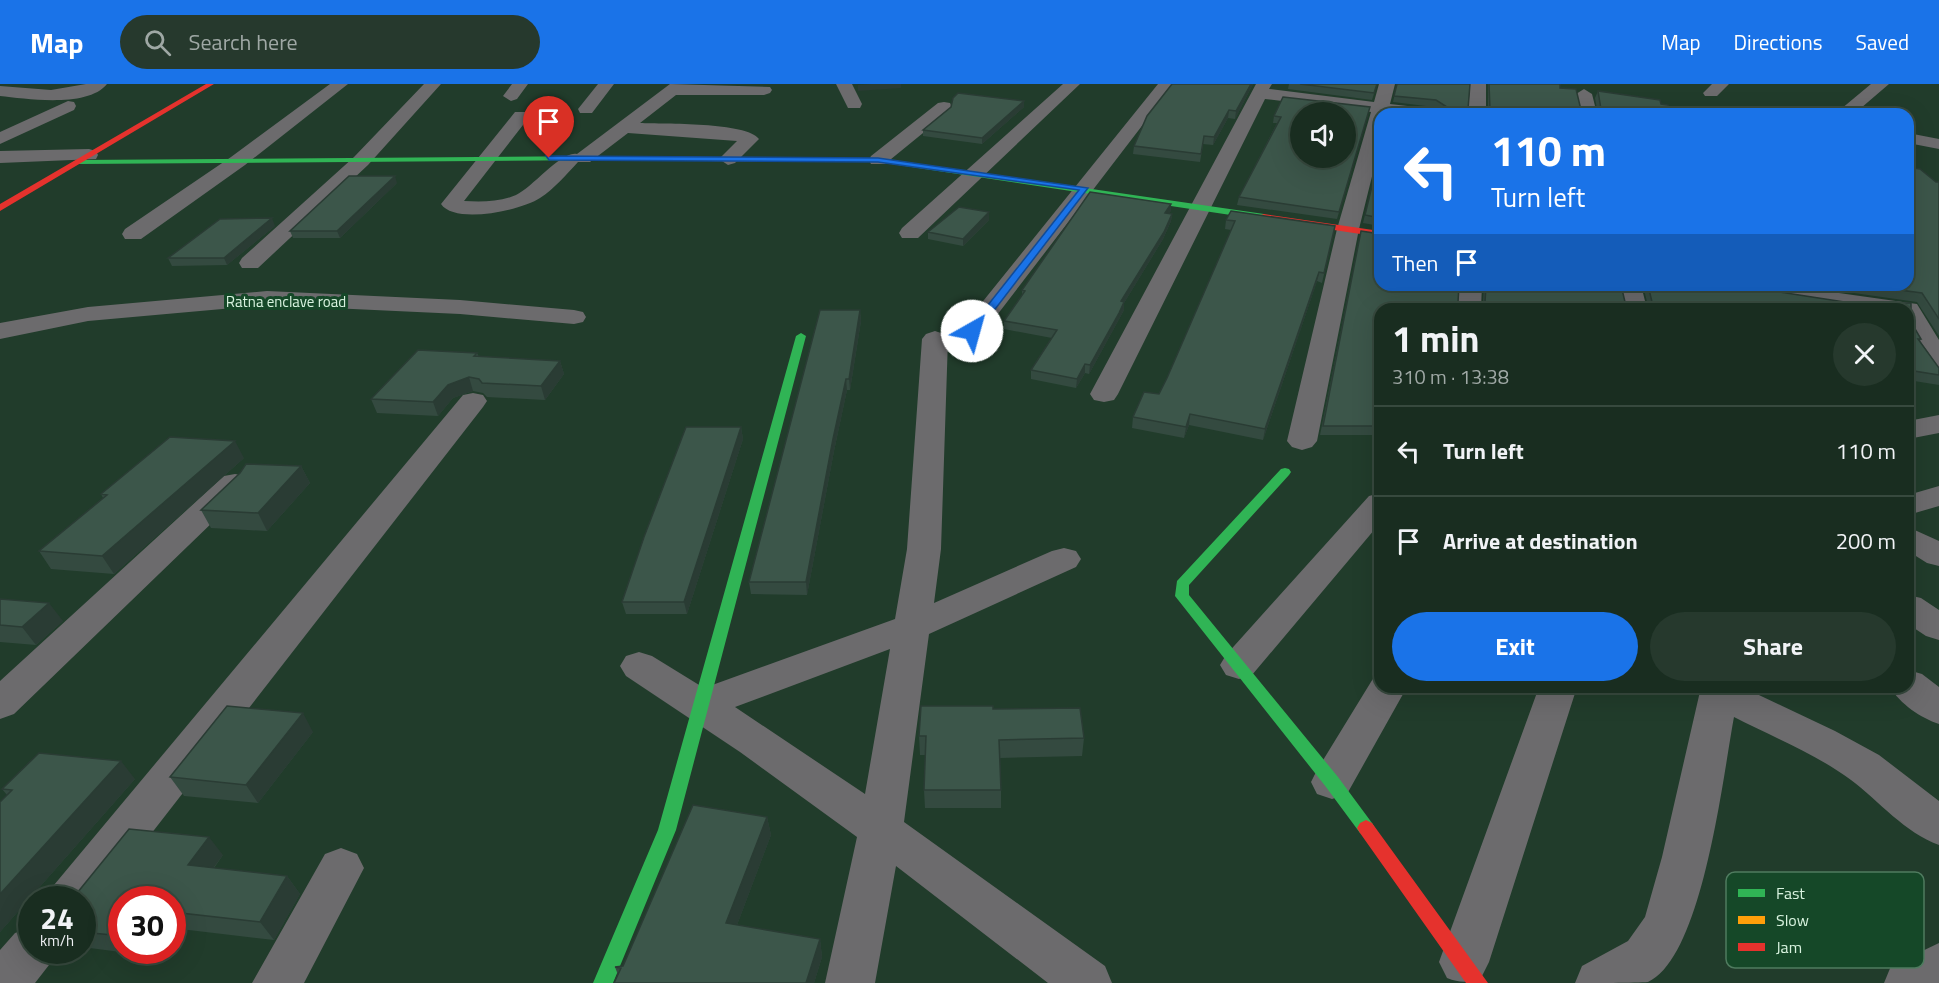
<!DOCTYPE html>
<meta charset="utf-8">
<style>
body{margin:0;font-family:"Titillium Web",sans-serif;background:#26392d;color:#f1f3f6;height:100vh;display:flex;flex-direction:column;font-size:22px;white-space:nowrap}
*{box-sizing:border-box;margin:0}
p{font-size:20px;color:#9fa8a5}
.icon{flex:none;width:33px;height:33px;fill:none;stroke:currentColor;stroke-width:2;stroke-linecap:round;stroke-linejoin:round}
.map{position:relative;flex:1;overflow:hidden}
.panel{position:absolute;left:1374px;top:219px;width:540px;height:390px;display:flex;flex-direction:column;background:#192d20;border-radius:18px;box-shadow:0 6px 24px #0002,0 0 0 2px #37493e}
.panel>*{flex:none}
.top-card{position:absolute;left:1374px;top:24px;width:540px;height:183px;border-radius:18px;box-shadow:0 6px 24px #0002,0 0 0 2px #37493e;background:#1a73e8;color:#fff;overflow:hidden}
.fabs{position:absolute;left:1290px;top:18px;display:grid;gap:12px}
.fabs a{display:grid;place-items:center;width:66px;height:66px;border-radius:50%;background:#192d20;box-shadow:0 6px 24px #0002,0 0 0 2px #37493e;font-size:30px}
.speed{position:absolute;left:18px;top:802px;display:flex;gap:12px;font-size:30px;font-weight:700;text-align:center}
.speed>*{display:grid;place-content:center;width:78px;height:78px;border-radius:50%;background:#192d20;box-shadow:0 6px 24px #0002,0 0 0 2px #37493e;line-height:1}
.speed small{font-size:15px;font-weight:400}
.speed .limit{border:9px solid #d22;background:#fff;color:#111}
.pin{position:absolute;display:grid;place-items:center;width:51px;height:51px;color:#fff;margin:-62px -26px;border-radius:50% 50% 50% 0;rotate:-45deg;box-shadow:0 0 6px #0007}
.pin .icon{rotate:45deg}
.me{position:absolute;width:66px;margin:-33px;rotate:38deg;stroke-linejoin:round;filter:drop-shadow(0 0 4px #0008)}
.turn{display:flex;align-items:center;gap:21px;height:126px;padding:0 18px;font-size:27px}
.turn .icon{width:78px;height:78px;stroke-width:2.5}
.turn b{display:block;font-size:42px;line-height:51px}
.then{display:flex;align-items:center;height:57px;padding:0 18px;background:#0003;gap:12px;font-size:22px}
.round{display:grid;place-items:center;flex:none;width:63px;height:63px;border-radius:32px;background:#26392d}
.summary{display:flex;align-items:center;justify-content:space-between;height:102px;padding:0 18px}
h1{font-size:36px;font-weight:700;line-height:45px}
.primary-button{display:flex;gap:12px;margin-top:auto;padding:12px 18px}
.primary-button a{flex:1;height:69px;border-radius:36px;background:#1a73e8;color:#fff;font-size:24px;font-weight:700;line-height:69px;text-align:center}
.primary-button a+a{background:#26392d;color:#f1f3f6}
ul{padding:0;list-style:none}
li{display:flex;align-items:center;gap:18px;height:90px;padding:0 18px;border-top:2px solid #37493e}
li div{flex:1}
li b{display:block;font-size:22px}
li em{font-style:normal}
header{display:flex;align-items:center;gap:36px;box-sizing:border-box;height:84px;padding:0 30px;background:#1a73e8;color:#fff}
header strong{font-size:28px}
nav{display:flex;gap:33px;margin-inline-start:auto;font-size:21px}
.search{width:420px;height:54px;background:#26392d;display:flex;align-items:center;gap:15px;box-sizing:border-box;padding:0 21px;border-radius:33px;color:#9fa8a5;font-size:22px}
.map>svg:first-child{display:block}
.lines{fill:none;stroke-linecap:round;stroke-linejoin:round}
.street{fill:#6c6b6d;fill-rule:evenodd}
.fast{fill:#30b455;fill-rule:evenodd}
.slow{fill:#ff9f0a;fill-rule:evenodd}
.jam{fill:#e5322d;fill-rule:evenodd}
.wall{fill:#344a40}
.shaded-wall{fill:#2a3c34}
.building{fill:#3c564a;stroke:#2a3c34;stroke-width:1.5;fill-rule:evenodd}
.route{fill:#1a73e8;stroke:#114b97;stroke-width:1.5}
.labels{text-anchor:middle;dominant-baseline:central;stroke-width:6;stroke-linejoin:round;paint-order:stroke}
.far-street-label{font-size:15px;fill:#d7f2de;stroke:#154828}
.key{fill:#154828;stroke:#4f7b5f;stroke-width:1.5}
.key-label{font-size:16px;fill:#d7f2de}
</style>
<header>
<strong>Map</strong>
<div class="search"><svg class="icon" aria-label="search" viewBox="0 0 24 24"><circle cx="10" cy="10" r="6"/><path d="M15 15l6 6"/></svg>Search here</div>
<nav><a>Map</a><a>Directions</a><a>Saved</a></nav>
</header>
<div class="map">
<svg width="1939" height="899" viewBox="0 0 1939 899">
<rect width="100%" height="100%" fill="#213c2b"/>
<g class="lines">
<path class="street" d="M86,0H107C88,24 27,15 0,12V2L51,6Z
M330,0H348L245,81L141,155H125L122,150L125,145L231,73Z
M424,0H441L368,81L258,184H242L239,179L242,174L354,73Z
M512,0H528L517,15L511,17L503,12Z
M598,0H614L592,29H580L578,25Z
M670,0L770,3L772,6L770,9L764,11H676L640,39C663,40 747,38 759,55L735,79L728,81L719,75L737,57L628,49L590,78H578C566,91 554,105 540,114C522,126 455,141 441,120L515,28H527L530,32L464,117C481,118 500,118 516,111C533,103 562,66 577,70Z
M836,0H852L862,20L860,24H848Z
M1063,0H1080L918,154H902L899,149L902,144Z
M1158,0H1174L981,252L972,255L963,252L959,247L963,242Z
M1256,0H1272L1269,5L1374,18L1379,0H1395L1390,20L1434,25L1443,30H1380V60L1359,145L1317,357L1312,363L1302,366L1292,363L1287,357L1337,145L1371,28L1265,15L1118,310L1114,316L1104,318L1094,316L1090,310Z
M1470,0H1486V30H1468Z
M1712,0H1729L1717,12H1705L1703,9Z
M1871,0H1889L1854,30H1835Z
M1584,5L1592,10L1597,30H1579L1576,10Z
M68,17L74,18L76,22L74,26L0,60V48Z
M944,18L950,19L952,23L950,27L885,80H871L869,76L871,72L938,19Z
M1908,49L1939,55V65L1908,59Z
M89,65L96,67L98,71L96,75L0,79V67Z
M1458,201H1482L1481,225H1457Z
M1617,201H1641L1647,225H1623Z
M1721,201H1782L1917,220L1939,256V286L1930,284L1908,247V225H1847L1733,208L1725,206Z
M267,207L460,216L574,226L583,228L586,233L583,238L574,240L460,230L267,221L88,237L0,255V239L88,223Z
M935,247L944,250L948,255L941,465L934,519L1052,467L1064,464L1076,467L1081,475L1076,483L929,550L904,738L1105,882L1112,899H1048L896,782L875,899H825L857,753L740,668L626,592L620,582L626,572L639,568L652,572L704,604L895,535L907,465L922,255L926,250ZM890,565L865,710L735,623Z
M473,309L483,311L487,317L483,323L88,831L82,833V816H48L54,801L463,311Z
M1939,331V349L1908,355V337Z
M235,390L246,392L251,399L246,406L14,630L0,635V597L224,392Z
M1939,402V422L1908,431V411Z
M1380,409V439L1252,591L1239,595L1226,591L1220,581L1226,571L1369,412Z
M1908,443L1939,457V482L1927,479L1908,467Z
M1908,511L1921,514L1939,526V556L1926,552L1908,540Z
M1908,586L1922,590L1939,603V640C1921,634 1900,620 1890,603H1908Z
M1380,591V603H1407L1347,710L1332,715L1317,710L1311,698L1317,686L1374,593Z
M1539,603H1577L1489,878L1481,894C1468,899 1460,899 1447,894L1439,878Z
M1701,603H1742L1835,647L1879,671L1939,717V761C1905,749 1879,717 1851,696C1816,670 1773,653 1734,633C1723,691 1703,873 1648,898C1637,899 1590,899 1575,899L1582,882L1628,857L1645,833L1662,773Z
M341,764L357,770L364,784L304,899H252L325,770Z
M32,843V867H55L49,881L35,899H0V866L15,849Z
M1939,859V899H1884L1891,882Z"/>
<path class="fast" d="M600,72H603V76L77,80L73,78L77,76Z
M824,74H878L1264,130L1268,133L1264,136L878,78H824Z
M801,249L806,252L676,746L613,899H593L658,746L796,252Z
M1285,384L1289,385L1291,388L1289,391L1189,501V511L1338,693L1372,739L1375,744L1372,749L1366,752L1360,749L1326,703L1175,512L1177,497L1281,385Z"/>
<path class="slow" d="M597,72L827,74L831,76L827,78L600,76H597Z"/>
<path class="jam" d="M206,0H214L0,127V120Z
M1264,130L1380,147V153L1261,135V131Z
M1366,736L1372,739L1488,899H1466L1360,749L1357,744L1360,739Z"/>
</g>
<path class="wall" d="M1172,0H1253L1235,35L1228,34L1213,61L1203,60L1200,78L1133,70L1134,62Z
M1289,0H1377L1372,16L1288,5Z
M1397,0H1470L1468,25H1488V0H1560V4L1581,26L1597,25L1595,14L1598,7L1661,20L1672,30H1383L1384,26H1439L1434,23L1393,18Z
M951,23H1024L982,60L923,52V46Z
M1368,30L1337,135L1237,121L1239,113L1277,39H1273L1274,32Z
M1380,69V142L1363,139Z
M1936,98H1939V252L1917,218L1798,201H1908Z
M397,99L340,154H293L290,147Z
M1171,127L1169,129L1172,130L1171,137L1163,155L1124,219V226L1118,237L1089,290L1085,289L1076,304L1031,295V286L1052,254L1004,245V237L1022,211V206Z
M989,136L963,162L928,155V148Z
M1226,136L1335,142L1322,199L1317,197L1263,356L1189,341L1184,354L1132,344L1133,333L1159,310L1167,294L1231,146L1225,145Z
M275,142L227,181L172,182L168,174Z
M1361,147L1380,150V201H1459L1458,218H1483L1484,201H1621L1625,218H1647L1643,201H1734L1851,219H1911V238L1921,255L1920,257L1939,284V301L1908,296V225H1380V348H1375L1374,351H1320Z
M860,226L861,237L850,306H847L834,367L807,511L751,510L749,498Z
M477,269L479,273L560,277L564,290L545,316L487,313L483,309L473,307L453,314L438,332L377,329L371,315Z
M741,343L743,355L687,530H626L622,518Z
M244,374L114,490L51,485L39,467L103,414L101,410Z
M301,382L310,399L267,447L211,444L201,426Z
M0,515L63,537L36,561L0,558Z
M993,625L1084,654L1082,672L1000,674L1001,706V724H925L924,706L926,671H920L919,652Z
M313,648L258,719L184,712L170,693Z
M135,695L0,848V718L7,711L2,705Z
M767,733L771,751L737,841L820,855L822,873L814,899H614L618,891L615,883L623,882Z
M223,771L214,784L287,792L300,810L274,856L172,844V816H122V867H148L144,871L82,863V816H59L63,811L67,816Z"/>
<path class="shaded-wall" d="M871,0H901V4L858,7V1Z
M1251,0H1253L1235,35L1236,27Z
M1024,17V23L982,60V54Z
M1229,26L1228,34L1213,61L1214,53Z
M395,92L397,99L340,154L337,147Z
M1171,120V127L1164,136L1165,129Z
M989,128V136L963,162V155Z
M1172,130L1171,137L1163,155L1124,219V226L1118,237L1089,290L1090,281L1121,217Z
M272,134L275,142L227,181L224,174Z
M1319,188L1317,197L1263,356L1265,345Z
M860,226L861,237L850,306L849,295Z
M560,277L564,290L545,316L541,302Z
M1085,280V289L1076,304L1077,295Z
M469,293L473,307L453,314L438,332L433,318L448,301Z
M846,295L847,306L834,367L807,511L806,498L833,355Z
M1190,330L1189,341L1184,354L1186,343Z
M741,343L743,355L687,530L684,518Z
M235,357L244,374L114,490L102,472Z
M301,382L310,399L267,447L258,429Z
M49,519L63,537L36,561L22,543Z
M303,629L313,648L258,719L246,701Z
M121,677L135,695L0,848V810Z
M767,733L771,751L731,857L726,839Z
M209,753L223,771L202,799L188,781Z
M287,792L300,810L274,856L260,838Z
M820,855L822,873L814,899H806Z
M141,867H148L144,871Z"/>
<path class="building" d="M1172,0H1251L1236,27L1229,26L1214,53L1204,52L1201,70L1134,62L1147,32Z
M1300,0H1377L1374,9Z
M1397,0H1470L1468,25H1490L1489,0H1560V4L1576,5L1581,26L1601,25L1598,7L1660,16L1661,20L1668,21L1672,30H1384V26H1445L1447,23L1436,16L1394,12Z
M958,9L1024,17L982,54L923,46L951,23L953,14Z
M1283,13L1370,23L1339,128L1239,113L1281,33L1274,32ZM1300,28H1346V74H1300Z
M1380,69V134L1365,131Z
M1908,83L1920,85L1936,98H1939V235L1922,209L1862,201H1908Z
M349,92H395L337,147H290Z
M1090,108L1171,120L1165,129L1172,130L1164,148L1121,217L1124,218L1119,229L1090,281L1085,280L1077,295L1031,286L1057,246L1004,237L1025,207L1022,206Z
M959,123L989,128L963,155L928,148Z
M1231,127L1335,142L1324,189L1319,188L1265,345L1190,330L1186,343L1133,333L1144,308L1159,310L1167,294L1235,137L1226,136Z
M272,134L224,174H168L220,135Z
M1361,147L1380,150V201H1459L1458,218H1485L1486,201H1621L1625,218H1652L1648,201H1734L1851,219H1911V238L1921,255H1918L1939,284V291L1908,286V225H1380V339H1377L1376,342H1323Z
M820,226H860L849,295H846L833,355L806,498H749Z
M418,266L477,269L474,272L560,277L541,302L482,299L479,295L469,293L448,301L433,318L371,315Z
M686,343H741L684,518H622L644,453Z
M170,353L235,357L102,472L39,467L107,411L101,410Z
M246,380L301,382L258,429L201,426L240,389Z
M0,515L49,519L22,543L0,541Z
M227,622L303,629L246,701L170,693Z
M921,622H993V625L1080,624L1084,654L999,656L1001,706H924L926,652H919Z
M39,669L121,677L0,810V718L12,706L2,705Z
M693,721L767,733L726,839L820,855L806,899H614L621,884L615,883L623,882Z
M129,745L209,753L188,781L287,792L260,838L172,828V816H122V852L82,848V816H66L73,814Z
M63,811V816H59Z"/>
<path class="route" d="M546,72L878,74L1088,104L976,250H969V245L1079,106L878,78L549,76Z"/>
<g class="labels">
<g class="far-street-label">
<text x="286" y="217">Ratna enclave road</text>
</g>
</g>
<rect x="1726" y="788" width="198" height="96" rx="9" class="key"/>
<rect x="1738" y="805" width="27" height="8" fill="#30b455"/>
<rect x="1738" y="832" width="27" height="8" fill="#ff9f0a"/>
<rect x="1738" y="859" width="27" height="8" fill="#e5322d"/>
<g class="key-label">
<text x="1776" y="815">Fast</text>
<text x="1776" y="842">Slow</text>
<text x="1776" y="869">Jam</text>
</g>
</svg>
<div class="fabs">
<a><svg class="icon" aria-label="sound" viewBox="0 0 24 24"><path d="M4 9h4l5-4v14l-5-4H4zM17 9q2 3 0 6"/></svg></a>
</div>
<div class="speed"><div>24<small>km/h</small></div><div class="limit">30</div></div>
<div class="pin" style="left:549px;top:74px;background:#d93025"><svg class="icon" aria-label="arrive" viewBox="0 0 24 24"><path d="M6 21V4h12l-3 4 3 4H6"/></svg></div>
<svg class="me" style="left:972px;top:247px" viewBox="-20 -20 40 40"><circle r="19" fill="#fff"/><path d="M0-13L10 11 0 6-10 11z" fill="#1a73e8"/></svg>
<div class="top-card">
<div class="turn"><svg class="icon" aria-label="left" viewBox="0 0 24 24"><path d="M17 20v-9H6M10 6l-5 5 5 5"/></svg><div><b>110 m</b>Turn left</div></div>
<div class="then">Then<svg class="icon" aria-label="arrive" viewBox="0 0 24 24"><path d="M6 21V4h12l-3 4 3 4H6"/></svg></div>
</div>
<section class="panel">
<div class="summary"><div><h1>1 min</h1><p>310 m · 13:38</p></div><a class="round"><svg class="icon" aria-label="close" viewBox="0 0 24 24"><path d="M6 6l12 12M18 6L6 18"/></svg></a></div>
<ul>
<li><svg class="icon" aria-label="left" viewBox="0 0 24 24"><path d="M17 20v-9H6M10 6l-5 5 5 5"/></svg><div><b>Turn left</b></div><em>110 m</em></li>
<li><svg class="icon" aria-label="arrive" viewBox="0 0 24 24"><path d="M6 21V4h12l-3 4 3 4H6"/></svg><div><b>Arrive at destination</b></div><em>200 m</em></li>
</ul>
<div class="primary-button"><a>Exit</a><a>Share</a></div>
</section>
</div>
